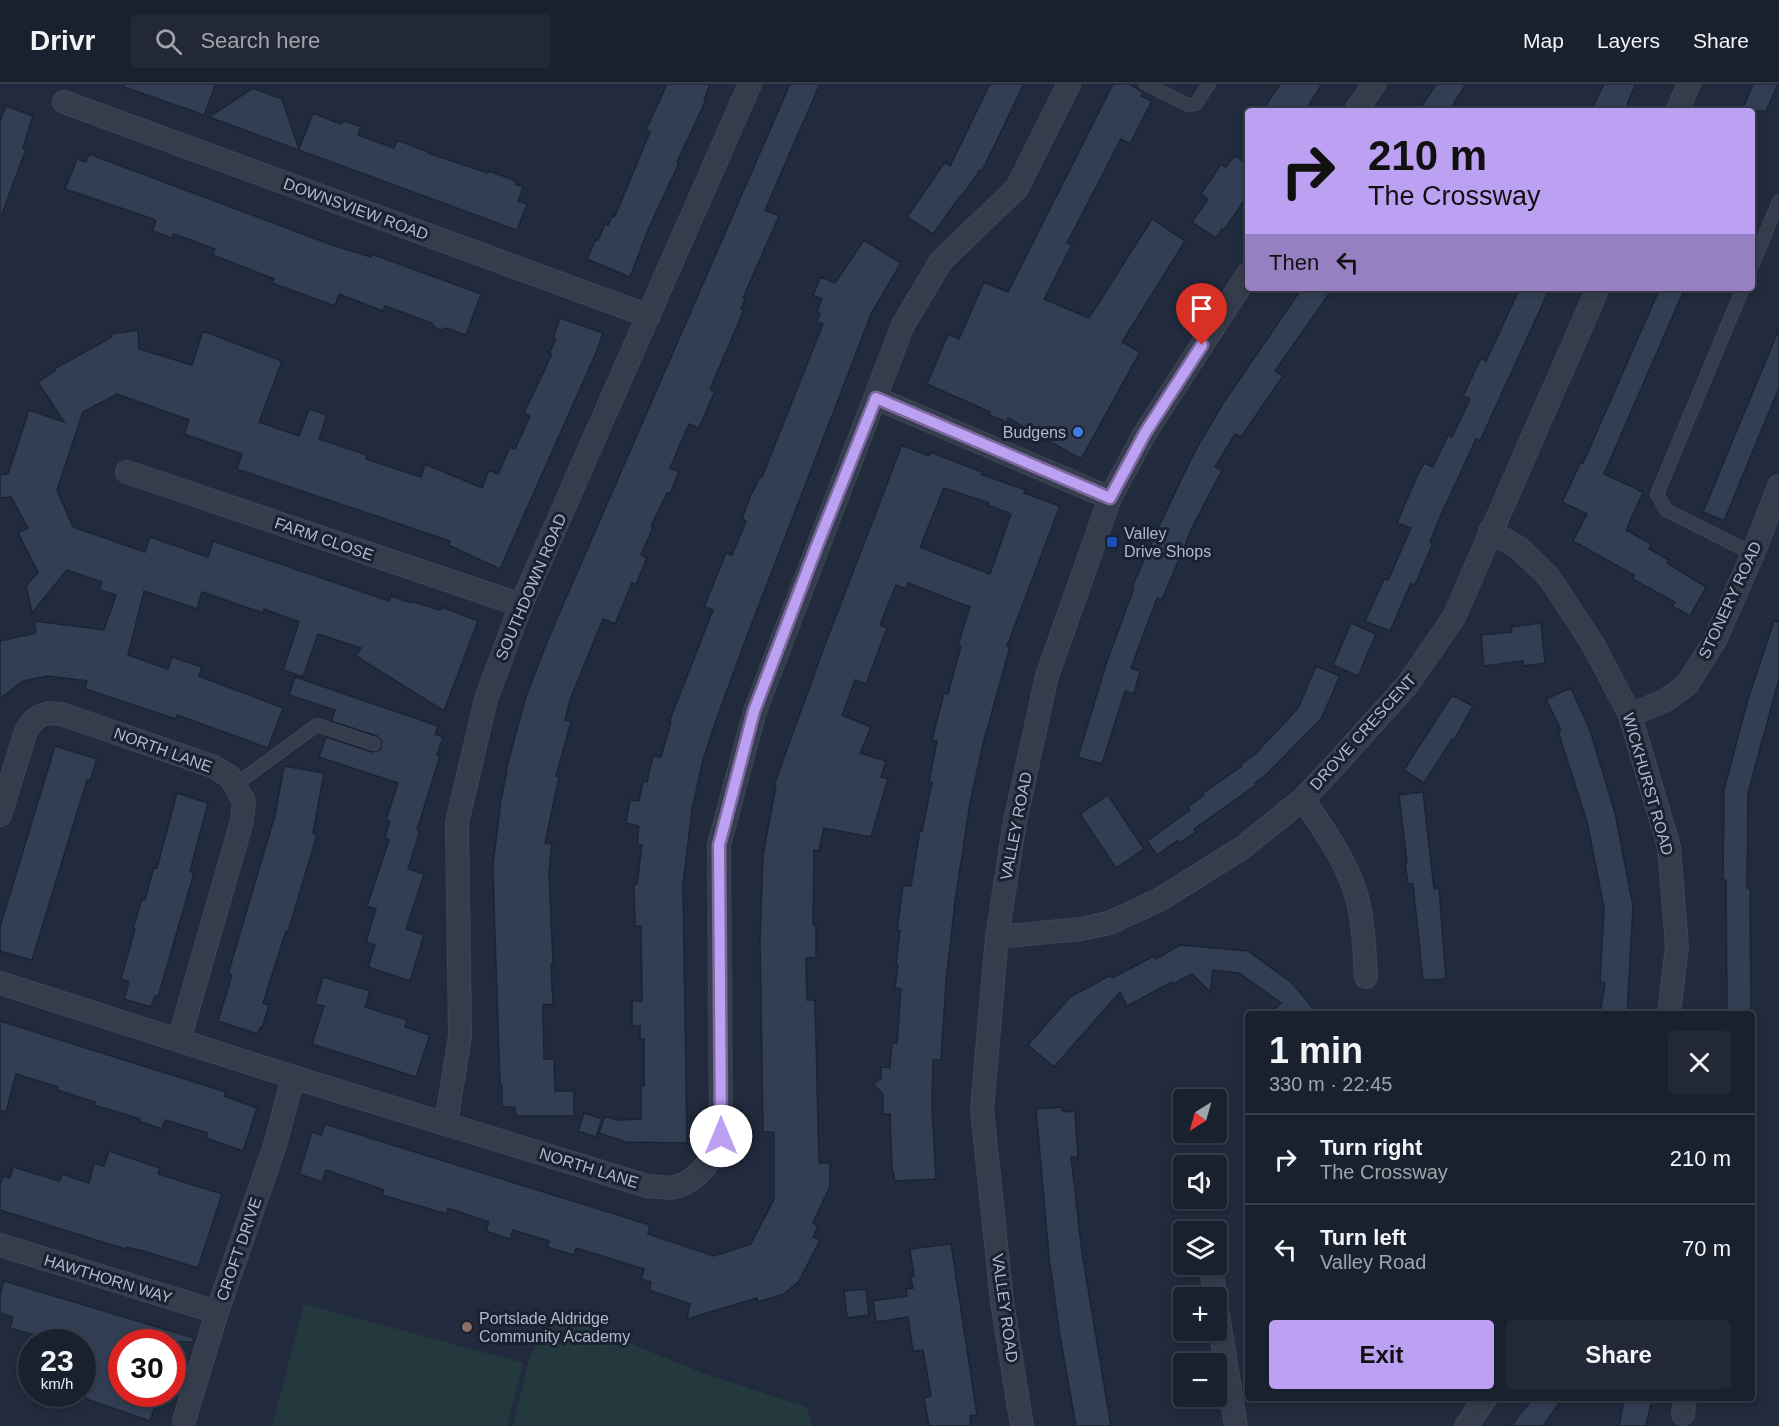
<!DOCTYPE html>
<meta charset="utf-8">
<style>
body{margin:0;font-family:Arial,sans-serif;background:#222836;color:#f1f3f6;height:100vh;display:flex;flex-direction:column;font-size:22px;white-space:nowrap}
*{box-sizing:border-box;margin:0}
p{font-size:20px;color:#9fa3aa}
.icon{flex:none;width:33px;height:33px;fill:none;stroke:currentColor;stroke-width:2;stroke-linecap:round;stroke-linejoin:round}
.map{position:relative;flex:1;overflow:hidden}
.side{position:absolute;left:1245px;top:927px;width:510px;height:390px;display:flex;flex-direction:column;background:#19202e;border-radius:6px;box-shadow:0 3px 9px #0003,0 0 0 2px #373e4a}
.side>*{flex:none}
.hud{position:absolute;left:1245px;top:24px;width:510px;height:183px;border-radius:6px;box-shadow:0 3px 9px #0003,0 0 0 2px #373e4a;background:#bca0f2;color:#111;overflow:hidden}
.needle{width:39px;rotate:217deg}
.controls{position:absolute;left:1173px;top:1005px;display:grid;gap:12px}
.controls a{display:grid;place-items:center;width:54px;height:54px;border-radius:6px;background:#19202e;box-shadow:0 3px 9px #0003,0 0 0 2px #373e4a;font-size:30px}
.speed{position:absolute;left:18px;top:1245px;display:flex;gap:12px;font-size:30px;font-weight:700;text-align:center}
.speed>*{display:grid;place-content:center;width:78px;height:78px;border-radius:50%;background:#19202e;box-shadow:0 3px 9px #0003,0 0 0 2px #373e4a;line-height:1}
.speed small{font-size:15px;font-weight:400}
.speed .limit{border:9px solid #d22;background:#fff;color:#111}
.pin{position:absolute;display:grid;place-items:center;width:51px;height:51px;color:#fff;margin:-62px -26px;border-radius:50% 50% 50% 0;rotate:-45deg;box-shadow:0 0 6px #0007}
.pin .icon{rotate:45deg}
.me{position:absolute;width:66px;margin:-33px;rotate:0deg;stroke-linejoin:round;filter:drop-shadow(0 0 4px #0008)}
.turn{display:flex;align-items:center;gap:21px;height:126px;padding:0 24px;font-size:27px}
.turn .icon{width:78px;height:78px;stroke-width:2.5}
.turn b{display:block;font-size:42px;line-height:51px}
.then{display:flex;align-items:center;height:57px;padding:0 24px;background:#0003;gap:12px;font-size:22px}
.round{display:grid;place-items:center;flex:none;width:63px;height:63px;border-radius:6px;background:#222836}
.head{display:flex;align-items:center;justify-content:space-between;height:102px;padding:0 24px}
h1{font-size:36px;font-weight:700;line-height:45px}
.button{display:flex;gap:12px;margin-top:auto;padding:12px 24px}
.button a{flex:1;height:69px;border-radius:6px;background:#bca0f2;color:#111;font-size:24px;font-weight:700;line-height:69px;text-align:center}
.button a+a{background:#222836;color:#f1f3f6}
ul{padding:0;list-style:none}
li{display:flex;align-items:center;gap:18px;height:90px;padding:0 24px;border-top:2px solid #373e4a}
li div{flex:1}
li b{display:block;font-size:22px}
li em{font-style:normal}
header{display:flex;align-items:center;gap:36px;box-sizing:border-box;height:84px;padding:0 30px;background:#19202e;border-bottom:2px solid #373e4a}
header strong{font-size:28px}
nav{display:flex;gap:33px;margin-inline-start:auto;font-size:21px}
.search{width:420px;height:54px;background:#222836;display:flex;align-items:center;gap:15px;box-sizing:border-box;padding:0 21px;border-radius:6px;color:#9fa3aa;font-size:22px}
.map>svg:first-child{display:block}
.green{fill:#23393e}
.building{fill:#323e54;stroke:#1c2434;stroke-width:1.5;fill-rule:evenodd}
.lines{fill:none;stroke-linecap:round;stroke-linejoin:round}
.lane-casing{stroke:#3e4656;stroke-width:14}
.street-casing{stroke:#3e4656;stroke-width:24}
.lane{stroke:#353d4d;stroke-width:12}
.street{stroke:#353d4d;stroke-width:22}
.route-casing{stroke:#7a689d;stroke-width:15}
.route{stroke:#bca0f2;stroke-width:10}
.shop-dot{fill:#3f7fe0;stroke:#1a2232;stroke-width:2}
.transit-dot{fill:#1a4fb4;stroke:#1a2232;stroke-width:2}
.education-dot{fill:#8d6e63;stroke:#1a2232;stroke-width:2}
.labels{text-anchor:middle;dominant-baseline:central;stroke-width:6;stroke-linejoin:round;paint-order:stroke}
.street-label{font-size:16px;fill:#b0b8c9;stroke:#1a2232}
.poi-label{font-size:16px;fill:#b0b8c9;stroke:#1a2232;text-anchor:start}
</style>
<header>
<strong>Drivr</strong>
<div class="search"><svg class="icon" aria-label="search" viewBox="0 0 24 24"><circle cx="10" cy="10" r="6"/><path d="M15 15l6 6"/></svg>Search here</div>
<nav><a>Map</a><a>Layers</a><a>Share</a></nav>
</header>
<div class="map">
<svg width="1779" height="1342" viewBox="0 0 1779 1342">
<rect width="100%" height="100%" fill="#212b3d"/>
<path class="green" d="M304,1220L523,1279L507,1342H272Z
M558,1230L705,1290L807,1323L812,1342H513L530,1272Z"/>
<path class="building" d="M125,0H216L204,31L124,3Z
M667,0H710L704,15L706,16L677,78L679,79L648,146L630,193L587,175L596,155L598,156L605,140L608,141L613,131L615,132L650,48L646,46Z
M790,0H820L765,126L779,132L743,214L745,215L741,225L744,226L710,305L715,307L699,344L689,340L670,384L679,388L670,410L667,409L651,442L653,443L641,471L647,474L636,500L632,499L615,540L603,535L570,616L565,636L571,638L556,692L559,693L545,759L552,760L549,787L553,880H551L553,920L543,921L544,975H554L555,1007H574V1032H516L515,1023H502V1001H500L494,821L493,781L501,716L507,686H506L526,612L549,553Z
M990,0H1024L982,87L980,86L962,112L961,111L933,150L907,133L945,78L950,82Z
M1113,0H1129L1143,8L1141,12L1152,17L1130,60L1121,55L1067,159L1072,161L1044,215L1089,234L1152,135L1185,157L1122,258L1140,268L1081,375L1008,334L1007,338L989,331L990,328L927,300L948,250L959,255L984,198L1008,208Z
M1280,0H1322L1305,27H1262Z
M1436,0H1466L1449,27H1419Z
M1604,0H1636L1624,27H1591Z
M1753,0H1778L1766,27H1742Z
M253,4L282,15L299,65L313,29L340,40L345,37L361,43L358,51L394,64L397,56L428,68V69L488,89L489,87L516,97L515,100L523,103L518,117L527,120L517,146L209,33Z
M6,22L33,32L23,64L26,65L2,130L0,129V37Z
M89,70L332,161L371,173L372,170L481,210L466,251L446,244L441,246L434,243L432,239L385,222L383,227L339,210L335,222L272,199L274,195L213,171L215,165L174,150L172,154L152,147L156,137L153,135L65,105L77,75L86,78Z
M1235,71L1248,81V111L1224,146L1222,145L1216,154L1192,138L1208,115L1201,110L1221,80L1226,83Z
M864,156L901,179L872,228L747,552L714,642L703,676L692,726L683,800L687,1059L626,1058L599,1049L605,1032L616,1036L641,1035V1002H644V955H640V942H632V917H642L641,842H635L634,800H637L642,761L637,760L639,742L626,739L630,716L639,717L643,697L647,698L653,672L661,673L671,638H669L713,526L704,523L726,469L732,471L746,437L742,435L750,413L760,393H762L823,240L817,238L820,230L817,228L822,215L813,211L821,193L835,199Z
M1302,204H1333L1275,287L1283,292L1241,353L1235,350L1215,383L1222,386L1192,444L1162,516L1157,514L1131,584L1140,587L1134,610L1125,607L1102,680L1078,673L1106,580L1134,504L1132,503L1158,444L1196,365L1224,318Z
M1520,204H1550L1480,357L1476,355L1441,431L1430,458L1433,459L1415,501L1411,499L1390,547L1365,537L1384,495L1388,496L1411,444L1397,439L1417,392L1424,379L1433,383L1448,351L1452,353L1470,315L1463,312L1481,274L1486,277Z
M1660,204H1685L1604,390L1643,408L1626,446L1651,460L1649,465L1669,476L1667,479L1706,503L1690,532L1672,522L1675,518L1632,495L1634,491L1573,457L1587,430L1562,418L1581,378L1583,379Z
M560,234L603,249L596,269L500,485L448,461L450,457L237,385L242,370L184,350L189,336L117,310L83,328L57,406L73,443L145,468L150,453L208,473L213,457L389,517L391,512L411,519V517L440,526L442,523L478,537L444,627L356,572L361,564L318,550L303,593L283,586L299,538L264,525L263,529L202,508L197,525L144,507L128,571L168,585L172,573L202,583L199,592L283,624L268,664L177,631L176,635L85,605L87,597L48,592L23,597L0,615V557L36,549L34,537L104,546L116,511L99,506L102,498L67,486L32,529L26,502L38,488L18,449L28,444L11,413L0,414V391L8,390L29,326L64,338L38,298L55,287L54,285L112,253L111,250L138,246L139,265L192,281L203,247L282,277L259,338L299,352L309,325L327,331L319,355L367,371L366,375L421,393L425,380L482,404L489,386L498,390L510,363L515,365L530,332L524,329L552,270L549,269L556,255L553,254Z
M1779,245V304L1724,437L1703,428Z
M902,361L929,372L930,368L982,388L981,390L1025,406L1024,409L1060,422L1007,562L1010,563L983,660L970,719L955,818L946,898L941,976H933L932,1023L936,1095L895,1097L892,1084L890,1030H883V1010L873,1000L881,994V983L890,984L892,959H897L901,905L895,904L898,880H896L900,846H897L903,802H911L920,746L922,747L932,698H929L937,657L932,656L944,609L948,610L961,562L958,561L970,523L908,499L906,505L896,501L880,541L887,544L866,600L855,596L842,631L871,643L860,669L886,677L881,693L888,695L871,753L824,744L819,767L814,766L813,841H816V874H806L807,916H815L819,1079H830V1102L813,1139L818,1142L813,1153L820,1156L799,1197L784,1210L758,1218L757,1214L687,1235L690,1220L649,1206L651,1198L641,1195L644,1185L576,1164L574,1171L547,1163L549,1157L513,1146L510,1155L486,1147L489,1138L448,1124L447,1130L382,1111L384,1106L326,1086L322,1098L299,1090L312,1048L321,1051L325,1040L650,1141L648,1150L714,1172L751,1160L774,1115V1048H763L760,855L763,771L776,702L774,701L826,558ZM944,404L989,419L988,421L1011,430L990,490L920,463Z
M1774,537L1779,538V595L1748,709L1747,804H1750L1751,930H1727L1726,796H1723L1724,706L1748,615Z
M1351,539L1376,550L1358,592L1333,581Z
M1541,539L1545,579L1524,582L1523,577L1484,582L1481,551L1512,548L1511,543Z
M1316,582L1340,592L1321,635L1265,692L1255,699L1256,701L1194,745L1196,748L1180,759L1178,756L1157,771L1147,757L1190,726L1188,723L1204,711L1203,709L1242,682L1241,680L1254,671L1278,646L1298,624Z
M295,593L438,642L435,650L443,653L437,671L440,672L417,746L420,747L408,785L424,790L406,845L424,851L410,897L368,883L375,861L366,858L376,825L367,822L389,756L385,754L390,737L386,736L398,699L319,673L326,653L372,668L380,666L382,658L377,652L331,637L335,626L289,611Z
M1571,604L1590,646L1615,729L1633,822L1627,930H1600L1605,899L1600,898L1604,824L1587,738L1558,647L1561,646L1546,615Z
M1452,611L1473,622L1454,656L1452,655L1424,699L1404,686Z
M55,662L97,675L90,697L87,696L32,876L0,867V843Z
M284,682L324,689L313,749L317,751L288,848L286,847L263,919L269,921L262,944L260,943L258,950L218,937L232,891L228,890L275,731Z
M1423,708L1434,805L1439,804L1446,895L1423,896L1413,800H1408L1405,779H1407L1399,711Z
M177,709L208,719L190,787L194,789L158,913L155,912L151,923L124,915L129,898L121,895L135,845L133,844L142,815L145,816L154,783L157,784Z
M1108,711L1144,765L1116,784L1080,730Z
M1180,861L1248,867L1292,899L1318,930H1269L1281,919L1239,889L1213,886L1210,908L1192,890L1173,900L1172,898L1127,922L1120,908L1054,983L1028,961L1070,913L1111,891L1112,894L1154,872L1156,875Z
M323,893L370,907L365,923L407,936L405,943L430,951L416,993L312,960L324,922L315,920Z
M0,937L226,1008L224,1012L257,1024L243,1067L206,1054L208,1049L165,1036L162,1045L139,1037L140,1035L94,1021L95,1018L57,1006L58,1003L16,990L6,1028L0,1027Z
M1062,1023L1063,1028L1075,1027L1078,1073H1071L1082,1168L1111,1342H1076L1060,1252L1049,1173L1036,1025Z
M584,1029L602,1035L596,1053L578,1047Z
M109,1067L160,1084L158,1090L222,1110L198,1184L147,1168L126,1163L125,1165L0,1126V1102L3,1092L10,1094L13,1083L60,1097L62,1090L89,1099L94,1079L104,1082Z
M951,1160L977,1331L970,1332L971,1342H929L924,1314L931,1312L923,1266L913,1267L908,1233L876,1238L873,1217L907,1212L906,1205L913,1204L911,1193L914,1192L910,1165Z
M4,1197L194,1254V1258H122V1310H159L150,1337L78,1312V1310H82V1258H59L10,1244L13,1233L0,1229V1211Z
M866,1205L869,1231L847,1234L844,1207Z
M1533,1314H1563L1543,1342H1511Z
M1624,1314H1652L1646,1342H1619Z"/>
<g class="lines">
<g class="lane-casing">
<path id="lane" d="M1146,0L1188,21L1196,20L1209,0
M1752,182L1779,117
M1743,204L1657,410L1666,426L1753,470
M235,701L317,641L374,660"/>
</g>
<g class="street-casing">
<path id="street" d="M64,18L649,232
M1356,27L1374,0
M1677,27L1689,0
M876,314L1110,414
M127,388L521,521
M1490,447L1519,464L1549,493L1594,562L1630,631L1669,763L1677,862L1669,930
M1630,631L1664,617L1687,601L1715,556L1753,470L1779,402
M1303,715C1322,743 1343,772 1354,804C1364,832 1364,864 1366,893
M0,731L26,647C35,631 46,626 64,631L212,682L229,692L235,701L244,718L242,737L179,956
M997,853L1081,845L1109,839L1159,816L1242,764L1303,715L1336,680L1408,600L1454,533L1598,204
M0,899L293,993L647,1102C655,1102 667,1105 675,1103C701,1096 712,1074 721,1052L719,761L755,627L903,241L941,177L1017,104L1069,0
M446,1039L460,952L457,739L486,615L521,521L750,0
M0,1161L217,1228
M1210,1180L1216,1214
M1216,1219L1236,1342
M1683,1330L1685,1314
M184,1337L217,1228L275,1061L293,993
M1022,1342L1002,1218L982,1025L997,853L1015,737L1047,592L1110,414L1145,349L1248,190
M1466,1342L1486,1314"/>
</g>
<use href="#lane" class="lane"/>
<use href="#street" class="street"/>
</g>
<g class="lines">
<g class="route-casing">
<path id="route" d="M721,1052L719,761L754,627L816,464L876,314L1110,414L1145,349L1202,261"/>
</g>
<use href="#route" class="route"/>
</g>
<circle class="shop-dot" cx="1078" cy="348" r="6"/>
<rect class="transit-dot" x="1106" y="452" width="12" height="12" rx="3"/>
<circle class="education-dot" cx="467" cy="1243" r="6"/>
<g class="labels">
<g class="street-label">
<text transform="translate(356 125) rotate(20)">DOWNSVIEW ROAD</text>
<text transform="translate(324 455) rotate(19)">FARM CLOSE</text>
<text transform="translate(531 503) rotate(-67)">SOUTHDOWN ROAD</text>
<text transform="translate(1730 516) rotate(-65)">STONERY ROAD</text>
<text transform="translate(1363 648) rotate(-48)">DROVE CRESCENT</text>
<text transform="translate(163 666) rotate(20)">NORTH LANE</text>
<text transform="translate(1648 700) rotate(74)">WICKHURST ROAD</text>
<text transform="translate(1016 742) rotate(-79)">VALLEY ROAD</text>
<text transform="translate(589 1084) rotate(17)">NORTH LANE</text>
<text transform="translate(239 1165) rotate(-71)">CROFT DRIVE</text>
<text transform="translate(108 1195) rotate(17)">HAWTHORN WAY</text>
<text transform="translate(1005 1224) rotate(82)">VALLEY ROAD</text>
</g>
<g class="poi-label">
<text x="1066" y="348" text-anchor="end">Budgens</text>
<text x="1124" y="449">Valley<tspan x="1124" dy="18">Drive Shops</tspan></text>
<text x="479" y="1234">Portslade Aldridge<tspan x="479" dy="18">Community Academy</tspan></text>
</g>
</g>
</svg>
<div class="controls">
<a><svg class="needle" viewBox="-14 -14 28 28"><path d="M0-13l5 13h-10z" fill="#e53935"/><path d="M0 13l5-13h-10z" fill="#9fa3aa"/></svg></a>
<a><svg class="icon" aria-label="sound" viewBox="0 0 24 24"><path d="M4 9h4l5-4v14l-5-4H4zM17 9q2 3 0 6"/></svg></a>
<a><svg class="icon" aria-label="layers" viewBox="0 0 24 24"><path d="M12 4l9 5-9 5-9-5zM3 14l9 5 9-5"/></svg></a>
<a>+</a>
<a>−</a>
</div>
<div class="speed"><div>23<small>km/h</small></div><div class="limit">30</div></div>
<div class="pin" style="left:1202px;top:261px;background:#d93025"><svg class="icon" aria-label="arrive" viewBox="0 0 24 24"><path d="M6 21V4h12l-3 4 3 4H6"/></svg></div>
<svg class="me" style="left:721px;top:1052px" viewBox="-20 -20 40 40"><circle r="19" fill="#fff"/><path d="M0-13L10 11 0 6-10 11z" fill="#bca0f2"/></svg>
<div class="hud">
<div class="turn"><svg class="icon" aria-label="right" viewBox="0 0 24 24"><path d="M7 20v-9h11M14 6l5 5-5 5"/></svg><div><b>210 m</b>The Crossway</div></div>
<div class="then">Then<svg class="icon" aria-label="left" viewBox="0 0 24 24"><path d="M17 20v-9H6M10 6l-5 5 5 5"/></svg></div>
</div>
<section class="side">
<div class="head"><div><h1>1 min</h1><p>330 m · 22:45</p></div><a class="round"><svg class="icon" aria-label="close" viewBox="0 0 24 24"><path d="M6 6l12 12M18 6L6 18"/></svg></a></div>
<ul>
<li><svg class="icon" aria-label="right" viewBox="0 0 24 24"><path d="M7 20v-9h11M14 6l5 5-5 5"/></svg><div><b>Turn right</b><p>The Crossway</p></div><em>210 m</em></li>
<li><svg class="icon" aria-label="left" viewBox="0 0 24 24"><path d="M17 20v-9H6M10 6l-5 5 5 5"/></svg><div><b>Turn left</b><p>Valley Road</p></div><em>70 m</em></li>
</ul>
<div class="button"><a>Exit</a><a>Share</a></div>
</section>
</div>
